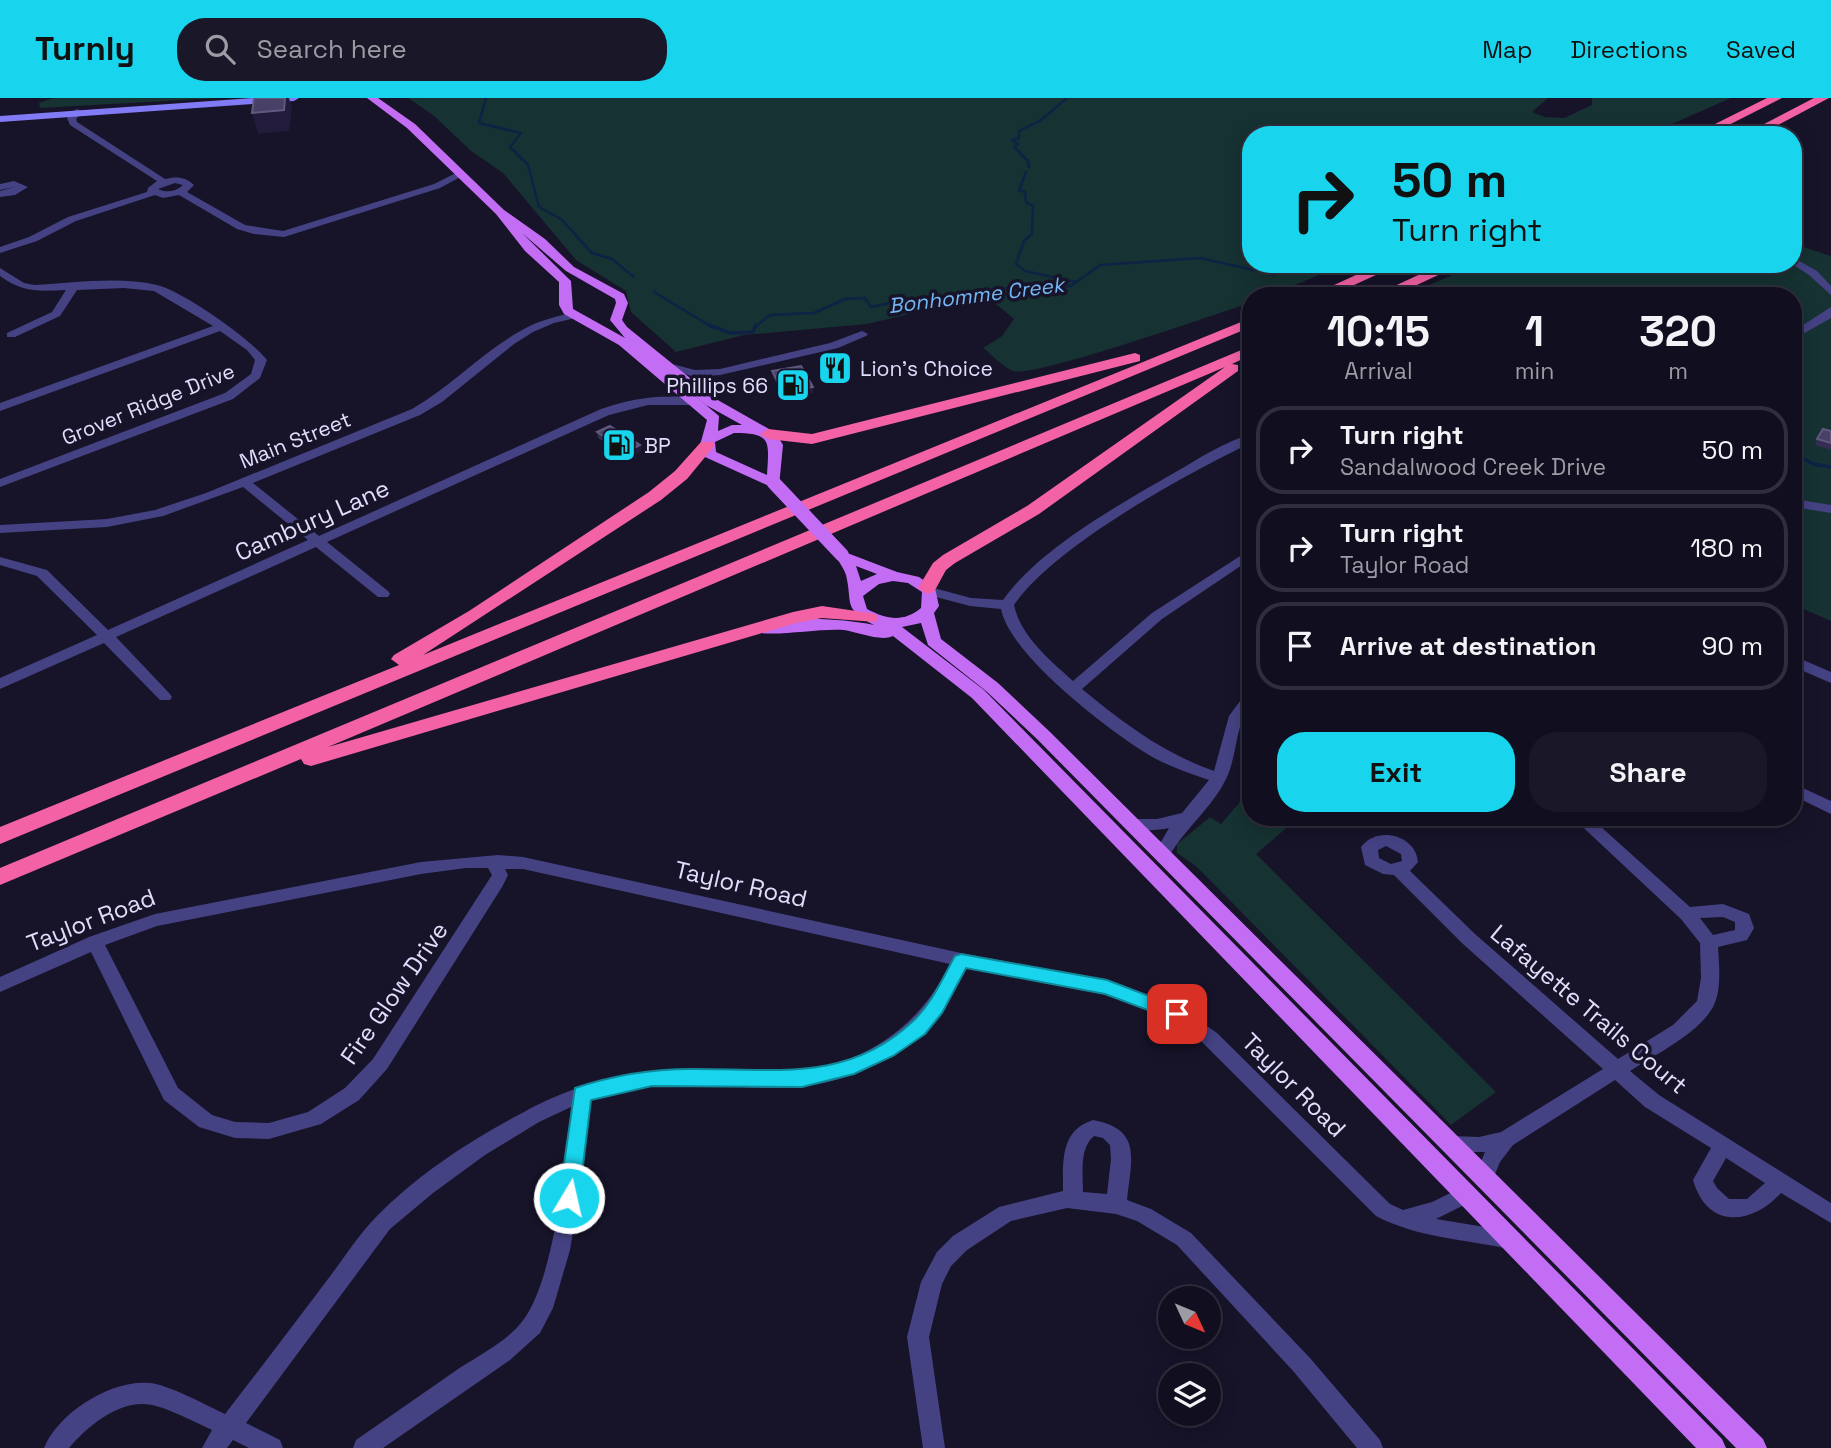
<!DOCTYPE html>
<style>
body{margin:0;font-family:"Space Grotesk",sans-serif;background:#1a1728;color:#f1f3f6;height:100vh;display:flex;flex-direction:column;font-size:26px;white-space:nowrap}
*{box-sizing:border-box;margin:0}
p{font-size:23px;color:#9c9ca4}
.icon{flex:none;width:38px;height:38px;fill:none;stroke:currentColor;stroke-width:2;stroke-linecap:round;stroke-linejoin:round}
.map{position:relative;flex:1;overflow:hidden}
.side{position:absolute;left:1242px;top:189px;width:560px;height:539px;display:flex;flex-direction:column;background:#110e1f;border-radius:28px;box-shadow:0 4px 18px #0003,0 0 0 2px #302e3d}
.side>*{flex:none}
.top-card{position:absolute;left:1242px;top:28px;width:560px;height:147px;border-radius:28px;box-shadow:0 4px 18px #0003,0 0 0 2px #302e3d;background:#18d5ed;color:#111;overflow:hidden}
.needle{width:46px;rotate:134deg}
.buttons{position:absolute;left:1158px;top:1188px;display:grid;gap:14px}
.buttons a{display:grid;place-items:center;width:63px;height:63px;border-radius:50%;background:#110e1f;box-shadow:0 4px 18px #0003,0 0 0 2px #302e3d;font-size:35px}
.pin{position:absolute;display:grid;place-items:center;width:60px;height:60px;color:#fff;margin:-30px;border-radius:14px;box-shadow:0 4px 10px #0006}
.me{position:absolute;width:77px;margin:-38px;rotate:9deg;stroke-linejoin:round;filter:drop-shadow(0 0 5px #0008)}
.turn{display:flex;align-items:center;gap:24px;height:147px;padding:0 35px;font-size:32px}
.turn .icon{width:91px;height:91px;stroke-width:2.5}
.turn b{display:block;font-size:49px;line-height:60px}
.eta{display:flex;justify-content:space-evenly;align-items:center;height:119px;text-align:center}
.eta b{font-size:42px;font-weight:700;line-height:49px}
.action{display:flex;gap:14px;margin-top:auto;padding:14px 35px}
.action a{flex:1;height:80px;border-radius:28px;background:#18d5ed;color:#111;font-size:28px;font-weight:700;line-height:80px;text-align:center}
.action a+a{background:#1a1728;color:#f1f3f6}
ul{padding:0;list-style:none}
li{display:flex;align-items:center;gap:21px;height:88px;margin:0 14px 10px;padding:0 21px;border:4px solid #302e3d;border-radius:28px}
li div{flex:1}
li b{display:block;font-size:26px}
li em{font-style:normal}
header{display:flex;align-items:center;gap:42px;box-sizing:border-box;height:98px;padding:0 35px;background:#18d5ed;color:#111}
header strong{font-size:33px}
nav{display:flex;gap:38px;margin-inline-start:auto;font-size:24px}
.search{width:490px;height:63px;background:#1a1728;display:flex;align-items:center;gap:18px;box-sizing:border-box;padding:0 24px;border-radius:28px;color:#9c9ca4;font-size:26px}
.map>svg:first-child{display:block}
.green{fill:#163232}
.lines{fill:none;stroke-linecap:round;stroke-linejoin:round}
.stream-far1{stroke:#0f2245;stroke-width:2.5}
.stream{stroke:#0f2245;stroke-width:3.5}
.street{fill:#454284;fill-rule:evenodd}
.secondary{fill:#817cf5;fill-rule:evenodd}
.primary{fill:#c36df4;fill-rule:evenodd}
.highway{fill:#f362a5;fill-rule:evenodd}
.primary-bridge{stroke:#c36df4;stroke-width:14}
.wall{fill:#362d55}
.shaded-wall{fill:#221b3c}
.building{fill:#484067;stroke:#60597e;stroke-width:2}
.route{fill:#18d5ed;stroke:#108a9a;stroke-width:2}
.labels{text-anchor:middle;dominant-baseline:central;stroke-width:7;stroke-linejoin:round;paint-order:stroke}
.far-water-label{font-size:21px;font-style:italic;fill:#73b7f4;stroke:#171329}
.far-poi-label{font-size:21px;fill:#e1ddfc;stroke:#171329;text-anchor:start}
.far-street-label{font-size:21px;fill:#e1ddfc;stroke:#171329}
.street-label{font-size:24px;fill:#e1ddfc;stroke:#171329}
</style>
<header>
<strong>Turnly</strong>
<div class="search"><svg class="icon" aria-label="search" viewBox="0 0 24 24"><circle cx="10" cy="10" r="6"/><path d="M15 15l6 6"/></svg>Search here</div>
<nav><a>Map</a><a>Directions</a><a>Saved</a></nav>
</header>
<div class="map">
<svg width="1831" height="1350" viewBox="0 0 1831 1350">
<rect width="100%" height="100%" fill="#171329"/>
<path class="green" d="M53,0H219L40,10L39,5Z
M408,0H1548L1532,14L1545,19L1564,20L1592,7V0H1731L1647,37H1251V166H1345L1269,198H1251V204L1232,211C1201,221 1033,280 1013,273C1003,269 992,257 983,250L1002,238L1014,221L996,206L998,200L990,197L867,226L744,237L676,254L631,214L626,193L576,162L503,75L471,53L433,17Z
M1794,146L1831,158V523L1794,507V198H1404L1478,166H1794Z
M1251,676V719H1299L1256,756L1496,994L1451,1027L1196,768L1177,755V746L1210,719L1221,726L1239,705Z"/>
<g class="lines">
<path class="stream-far1" d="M486,0L479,25L521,35L510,49L528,67L539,109L561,121L592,155L612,161L634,179
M1029,69L1028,63L1014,49L1018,46L1012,42L1019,40V33L1041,22L1067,0
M1026,74L1019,92L1025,94L1026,104L1033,108L1032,136L1024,143L1016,166L1025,173L1076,184
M654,194L712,229
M755,229L770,217L814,215L845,201L865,200L871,209L890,205L915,207L1018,188H1071L1100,167L1200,160L1275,177"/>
<path class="stream" d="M709,227L730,235L753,234L756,227
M1794,355L1813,366L1831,369"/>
<path class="street" d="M76,11L83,13L76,21L77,24L165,81C176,78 186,79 194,87L187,94L245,127L283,133L434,86L458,74L466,76L440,90L284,139L254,136L237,131L179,97L163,100L155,97L76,123L37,143L0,155V149L29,139L68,119L147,94L148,90L157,83L70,27L67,20ZM175,85L183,87C176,94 166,95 158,91Z
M14,83L28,89L15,97L0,99V93L15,89L0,92V86Z
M1794,160L1817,173L1831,188V197L1809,177L1792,166Z
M0,170L24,185L34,187C74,185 118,178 157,187C181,192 252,242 267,262L260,280L233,301L0,389V381L225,295L251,276L255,262L247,252L220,233L0,313V305L213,228L154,193L124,190L77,192L60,218L15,239H7V235L52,214L66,192C38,193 24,195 0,178Z
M1831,209V220L1794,241V233Z
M576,214L582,217L580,219L554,225L533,234L514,246L442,304L420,317L253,385L319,438L601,311C631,301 660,296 692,300L696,301V307H648L609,317L327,444L388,493L390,496L388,499H378L316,449L116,539L170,596L172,599L170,602H160L104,545L0,591V580L97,537L37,478L0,467V459L47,472L108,532L308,442L243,389L163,418L107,429L0,435V427L107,421L155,412L206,395L412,311C452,288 483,253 524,231C540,222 558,218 576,214Z
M862,233L868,236L866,238L838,250L720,277L694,279L666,269L672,266L695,272L720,271L830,245Z
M1251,336V345C1187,375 1053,449 1014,507C1021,539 1049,561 1073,583L1152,515L1251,451V461L1162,521L1082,591C1123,625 1163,655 1214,673L1229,618L1246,595L1251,593C1251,608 1244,615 1240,629C1235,646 1234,665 1226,681C1212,710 1185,730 1168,760H1156L1154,756L1169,730C1155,733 1140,733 1125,729L1123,725L1125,721H1157L1182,715L1209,682C1191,676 1171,669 1154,660C1113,636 1010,558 1001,511L970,508L925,496L923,493L930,489L971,500L1003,502C1039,451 1120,406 1174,375C1198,361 1224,344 1251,336Z
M1794,401L1831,407V415L1794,409Z
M1794,558L1831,574V585L1794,569Z
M1794,686L1831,703V716L1794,698Z
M1572,719H1590L1690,809L1723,806L1749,816L1754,830L1747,842L1718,849C1719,867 1722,892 1713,909C1698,936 1656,956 1630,973L1659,997L1831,1105V1125L1781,1095C1751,1128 1707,1131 1693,1082L1711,1050L1645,1009L1615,982L1513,1047L1500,1064L1491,1086L1484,1089L1477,1086L1474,1080L1485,1054H1450L1443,1052L1440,1046L1443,1040L1450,1038L1479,1039L1501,1034L1603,971L1463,846L1394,777L1383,776L1365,767L1361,749C1377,727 1416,737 1418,764L1410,773L1475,836L1618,961L1673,927L1697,903L1701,880L1700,845L1681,821ZM1386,748L1401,756L1402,763L1391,766L1379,760L1378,752ZM1723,819L1735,824V832L1713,837L1700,820ZM1726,1060L1765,1085L1747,1101H1729L1717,1090L1713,1083Z
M498,757L523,759L961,855L1107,882L1163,902L1183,911L1217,935L1390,1106L1403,1112L1432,1104L1465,1088L1472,1091L1475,1097L1472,1103L1436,1121L1509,1133L1516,1136L1519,1142L1516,1148L1509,1151C1464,1141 1418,1140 1376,1118L1203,945L1171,921L1106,896L966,870C934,939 873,982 797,989C767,992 737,988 707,987C667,986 629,990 591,1001L582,1082L570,1152L553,1210L540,1235L510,1262L383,1350H353L356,1342C391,1318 426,1293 461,1269C483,1255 509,1242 524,1221C554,1180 567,1061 571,1009L539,1024L485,1057L433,1095L390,1131L246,1325L280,1342L283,1350H249L233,1342L227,1350H202L212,1332C197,1325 168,1310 152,1307C120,1301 89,1327 69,1350H44C58,1315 111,1281 150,1285C169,1287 206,1307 225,1316C260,1271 294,1226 328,1181C344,1160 359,1136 377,1118C418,1076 472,1041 524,1014C567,990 615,976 665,972C705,969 746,976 787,974C858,971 919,931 950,866L523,771H505L508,777L502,789L387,971L359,1002L321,1026L269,1041L235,1040L199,1029L164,1002L91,854L0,894V879L89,839L155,816L421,764ZM466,770H488L492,777L373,961L345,990L308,1014L269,1025L235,1024L212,1017L178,990L105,847L157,828L421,776Z
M1093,1022C1143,1031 1131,1062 1127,1102L1151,1111L1191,1135L1310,1260L1380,1342L1383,1350H1357L1294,1274L1177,1147L1137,1123L1116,1116L1067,1110L1011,1123L967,1152L951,1168L942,1186L929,1239L945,1350H923L907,1239L921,1184L937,1154L953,1138L999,1109L1063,1093C1063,1063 1060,1033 1093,1022ZM1094,1038L1103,1040L1110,1047L1111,1061L1107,1096L1083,1094C1083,1076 1079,1050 1094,1038Z"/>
<path class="secondary" d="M253,0H299L294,3L0,24V18Z"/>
<path class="primary" d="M367,0H378L415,26L504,112L545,141L574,169L624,196L628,205L622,222L627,229L716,301L776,335L783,347L779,388H769L705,359L700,347L707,322L619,247L564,216L559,207V184L525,153L496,116L407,30ZM522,135L566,173L615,201L616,205L610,222L625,240L573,211L571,183ZM658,267L706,307L742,327H732L718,333L719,318ZM734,335C772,335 769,343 767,377L716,354L715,344Z
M842,453L897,474L919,479L935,490L939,508L934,515L941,541L998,585L1049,633L1763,1341L1767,1350H1736L1037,641L986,593L928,547L921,525L902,529L984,592L1722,1341L1726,1350H1696L972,600L893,538C881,544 858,534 844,532C820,530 775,539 755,534L753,531L755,528C792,518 837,520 874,527C842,510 853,506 846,477C844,470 838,463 835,457ZM856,468L877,476L861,483ZM893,483L908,485L922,494L921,510C903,525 886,521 867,511L863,498L879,486Z"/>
<path class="highway" d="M1767,0H1782L1709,37H1693Z
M1814,0H1829L1759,37H1743Z
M1380,166H1400L1330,198H1310Z
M1442,166H1462L1393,198H1373Z
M1251,220V229L0,746V729L399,567L391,561L394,557L469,513L649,394L675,373L701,344H713L715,347L687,381L661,402L423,557Z
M1251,248V257L1232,266L1238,267V273L1039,416L955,465L946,472L934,494L927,496L918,490L933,465L943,457L1027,408L1225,269L328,649L793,514L822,508L876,516L878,520L876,524L822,520L796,525L311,668L304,666L301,661L0,787V770Z
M1135,255L1140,257V263L812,346L768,341L760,336L768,331L812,336Z"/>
<path class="primary-bridge" d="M774,385L842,457"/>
</g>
<path class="wall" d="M772,273L813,295L785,300L773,279Z
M1831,333V352L1815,347L1817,341Z
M597,334L640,347L641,353L628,360L598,340Z"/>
<path class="shaded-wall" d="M285,0H289L292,11L289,33L258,36L252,15Z
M813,289V295L785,300L784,294Z
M640,347L641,353L628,360L627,354Z"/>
<path class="building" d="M254,0H285L284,12L252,15Z
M801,268L813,289L784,294L772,273Z
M610,328L640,347L627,354L597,334Z
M1823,331L1831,333V345L1817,341Z"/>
<path class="route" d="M961,856L1107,882L1183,911L1186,916L1177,923L1105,896L966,870L942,915L925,936L893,958L854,976L802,989L652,988L591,1002L579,1100L576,1106L569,1108L562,1106L559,1100L575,990C611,978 652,971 690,971C770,970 846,986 912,924C932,906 942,881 955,858Z"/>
<defs>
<g id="restaurant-square" transform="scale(1.75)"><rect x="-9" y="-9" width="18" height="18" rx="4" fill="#18d5ed" stroke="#171329"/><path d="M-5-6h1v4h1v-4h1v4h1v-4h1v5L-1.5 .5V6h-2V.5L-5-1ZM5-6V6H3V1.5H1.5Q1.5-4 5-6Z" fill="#111"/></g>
<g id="fuel-square" transform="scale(1.75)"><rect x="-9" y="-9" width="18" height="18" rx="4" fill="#18d5ed" stroke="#171329"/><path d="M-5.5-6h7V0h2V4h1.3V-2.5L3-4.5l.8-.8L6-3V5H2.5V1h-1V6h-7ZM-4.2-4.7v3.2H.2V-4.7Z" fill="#111"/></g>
</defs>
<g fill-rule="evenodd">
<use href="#restaurant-square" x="835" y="270"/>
<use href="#fuel-square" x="793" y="287"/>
<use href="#fuel-square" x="619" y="347"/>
</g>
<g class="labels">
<g class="far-water-label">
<text transform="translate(976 197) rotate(-7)">Bonhomme Creek</text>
</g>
<g class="far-poi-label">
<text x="860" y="270">Lion's Choice</text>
<text x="768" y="287" text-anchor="end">Phillips 66</text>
<text x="644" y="347">BP</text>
</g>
<g class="far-street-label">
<text transform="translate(148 306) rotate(-22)">Grover Ridge Drive</text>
<text transform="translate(295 342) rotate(-22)">Main Street</text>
</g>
<g class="street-label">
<text transform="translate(312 422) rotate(-24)">Cambury Lane</text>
<text transform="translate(741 786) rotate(13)">Taylor Road</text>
<text transform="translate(91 822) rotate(-21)">Taylor Road</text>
<text transform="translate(394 895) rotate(-55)">Fire Glow Drive</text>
<text transform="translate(1589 911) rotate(40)">Lafayette Trails Court</text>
<text transform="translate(1294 987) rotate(45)">Taylor Road</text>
</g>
</g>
</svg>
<div class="buttons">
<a><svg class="needle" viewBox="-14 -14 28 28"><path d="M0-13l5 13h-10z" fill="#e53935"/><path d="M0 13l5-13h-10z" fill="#9c9ca4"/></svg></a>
<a><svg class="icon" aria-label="layers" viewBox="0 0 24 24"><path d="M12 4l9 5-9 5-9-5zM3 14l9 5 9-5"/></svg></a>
</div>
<div class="pin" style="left:1177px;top:916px;background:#d93025"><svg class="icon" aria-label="arrive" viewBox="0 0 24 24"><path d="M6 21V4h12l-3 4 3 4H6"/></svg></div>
<svg class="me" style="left:569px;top:1100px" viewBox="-20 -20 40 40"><circle r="17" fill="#18d5ed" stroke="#fff" stroke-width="3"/><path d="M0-11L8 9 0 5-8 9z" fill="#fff"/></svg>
<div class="top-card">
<div class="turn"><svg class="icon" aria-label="right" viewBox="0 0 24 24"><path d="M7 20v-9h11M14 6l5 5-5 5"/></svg><div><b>50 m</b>Turn right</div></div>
</div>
<section class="side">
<div class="eta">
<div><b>10:15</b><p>Arrival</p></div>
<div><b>1</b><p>min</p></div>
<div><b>320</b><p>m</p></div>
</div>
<ul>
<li><svg class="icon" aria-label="right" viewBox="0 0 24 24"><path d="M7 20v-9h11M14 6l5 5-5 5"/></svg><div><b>Turn right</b><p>Sandalwood Creek Drive</p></div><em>50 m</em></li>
<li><svg class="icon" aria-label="right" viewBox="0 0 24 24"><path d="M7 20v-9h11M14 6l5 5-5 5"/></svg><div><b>Turn right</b><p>Taylor Road</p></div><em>180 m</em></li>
<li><svg class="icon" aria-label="arrive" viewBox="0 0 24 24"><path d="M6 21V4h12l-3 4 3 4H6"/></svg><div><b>Arrive at destination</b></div><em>90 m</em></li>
</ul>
<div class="action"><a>Exit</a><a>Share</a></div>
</section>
</div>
